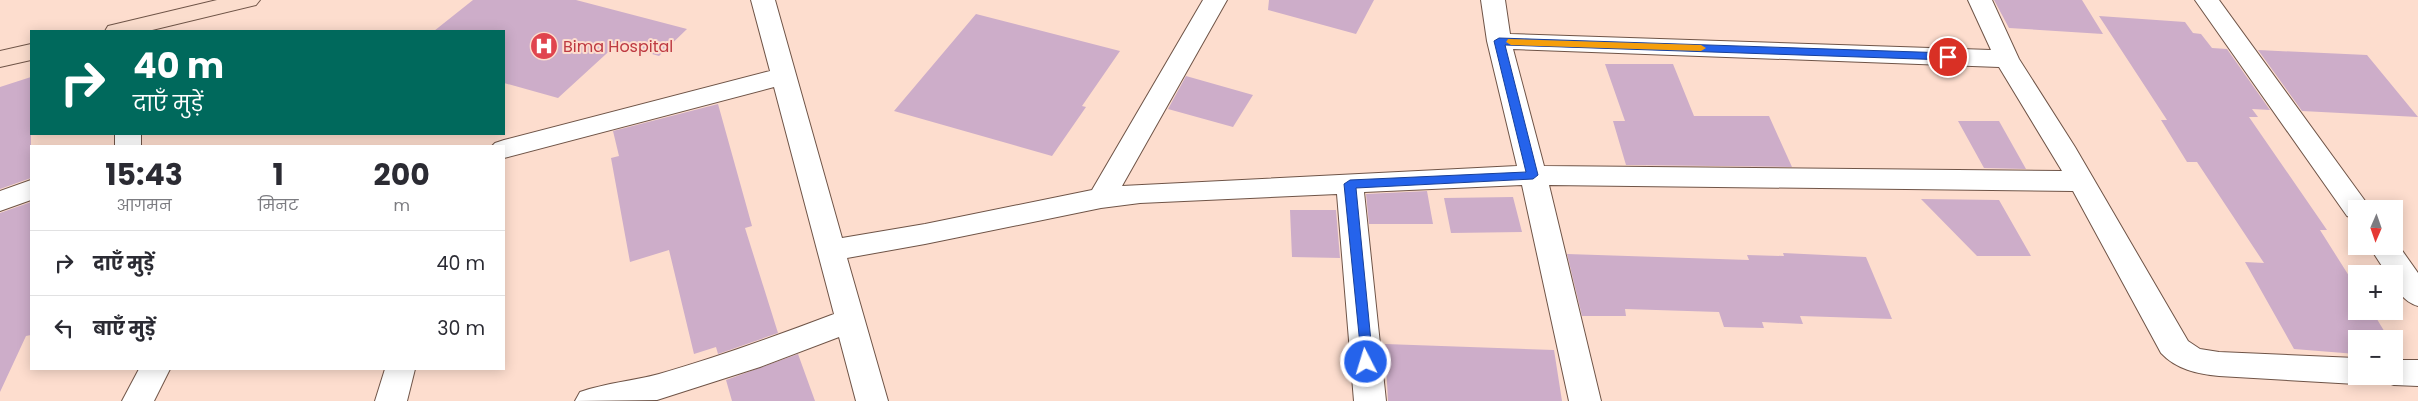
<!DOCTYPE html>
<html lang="hi">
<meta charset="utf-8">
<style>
body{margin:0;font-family:Poppins,"Noto Sans Devanagari",sans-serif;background:#f7f7f7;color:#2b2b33;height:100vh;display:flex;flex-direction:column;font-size:19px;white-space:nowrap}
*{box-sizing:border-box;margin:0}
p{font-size:16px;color:#7c7c81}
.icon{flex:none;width:28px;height:28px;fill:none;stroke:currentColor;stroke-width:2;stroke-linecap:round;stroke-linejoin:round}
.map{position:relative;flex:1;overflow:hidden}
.panel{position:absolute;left:30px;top:145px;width:475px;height:225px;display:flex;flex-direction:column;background:#fff;border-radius:0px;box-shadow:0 2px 12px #0003}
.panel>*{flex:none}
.banner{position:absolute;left:30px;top:30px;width:475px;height:105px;border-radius:0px;box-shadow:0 2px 12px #0003;background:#00695c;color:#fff;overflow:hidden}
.needle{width:32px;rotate:182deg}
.fabs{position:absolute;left:2348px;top:200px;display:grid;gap:10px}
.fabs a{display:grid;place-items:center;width:55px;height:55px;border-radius:0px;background:#fff;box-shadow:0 2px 12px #0003;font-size:25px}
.pin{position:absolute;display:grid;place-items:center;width:42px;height:42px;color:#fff;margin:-21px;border:2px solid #fff;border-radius:50%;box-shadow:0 1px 5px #0007}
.me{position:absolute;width:55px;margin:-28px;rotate:355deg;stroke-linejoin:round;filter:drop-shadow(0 0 4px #0008)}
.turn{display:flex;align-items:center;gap:18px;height:105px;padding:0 20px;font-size:22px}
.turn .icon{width:65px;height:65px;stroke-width:2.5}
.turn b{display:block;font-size:35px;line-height:42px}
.eta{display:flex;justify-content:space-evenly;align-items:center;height:85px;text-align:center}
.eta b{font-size:30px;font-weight:700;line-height:35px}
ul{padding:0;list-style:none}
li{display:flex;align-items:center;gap:15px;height:65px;padding:0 20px;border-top:1px solid #e1e1e2}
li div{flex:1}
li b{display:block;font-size:19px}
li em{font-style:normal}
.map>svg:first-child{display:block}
.building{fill:#cdadc9}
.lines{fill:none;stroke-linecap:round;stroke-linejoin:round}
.street-casing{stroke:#6f5447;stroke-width:2}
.secondary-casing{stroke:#6f5447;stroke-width:2}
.street{fill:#fff;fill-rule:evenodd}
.secondary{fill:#fbddcd;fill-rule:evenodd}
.route{fill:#2563eb;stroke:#184099}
.slow{fill:#f59e0b}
.labels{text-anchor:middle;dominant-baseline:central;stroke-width:4;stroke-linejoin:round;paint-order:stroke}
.health-label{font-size:16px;fill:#be3a42;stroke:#fdddce;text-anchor:start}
</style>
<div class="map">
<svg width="2418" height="401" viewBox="0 0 2418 401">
<rect width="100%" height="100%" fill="#fdddce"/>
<path class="building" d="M473,0H576L687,29L659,56L617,44L558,98L504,83V31H434Z
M1269,0H1374L1356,34L1268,10Z
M1994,0H2082L2103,34L2009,28Z
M976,14L1120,51L1082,106L1086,107L1052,156L894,111Z
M2099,16L2185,22L2193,33L2201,34L2212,48L2227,49L2270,110L2252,109L2258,117H2249L2327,230H2320L2356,287V311H2372L2389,339H2356V354L2294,349L2245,262L2264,263L2197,162H2187L2161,120H2167Z
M2258,50L2367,55L2418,117L2302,111Z
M1605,64H1673L1694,116H1769L1792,167L1626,165L1613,121H1625Z
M1186,76L1253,95L1233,127L1168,109Z
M31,77V178L0,189V87Z
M718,104L752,226L745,228L778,333L718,354L716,347L694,354L669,250L630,262L611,158L619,156L613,131Z
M1958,121H1999L2026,169L1984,168Z
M1427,191L1433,224H1369L1366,194Z
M1513,197L1522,232L1451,233L1444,198Z
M1921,199L1999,200L2031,256H1977Z
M31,202V335L26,336L0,392V213Z
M1290,210H1336L1340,258L1292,257Z
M1783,253L1866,257L1892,319L1800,316L1803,324L1762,322L1764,328L1724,327L1719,312L1625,309L1626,316H1582L1567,254L1749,260L1747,255L1784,256Z
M1385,344L1554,350L1562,401H1388Z
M798,354L815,401H732L726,380Z"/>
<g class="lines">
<g class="street-casing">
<path id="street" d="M751,0H775L842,238L925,224L1092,190L1203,0H1227L1122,186L1517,166L1487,41L1481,0H1505L1510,34L1991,50L1968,0H1992L2019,59L2075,147L2188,341L2200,349L2219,352L2356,358V376H2369L2367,380L2356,384L2219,376C2197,374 2176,369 2161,353L2073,191L1549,185L1601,401H1569L1522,185L1364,192L1386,401H1354L1337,194L1140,203L1101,208L925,244L847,258L888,401H856L839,337L760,367L657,400L575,401L580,392C605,383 633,381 659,374C718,357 776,336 834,314L774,87L504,158V146H492L495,143L504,140L770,71ZM1513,49L1999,67L2062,171L1544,166Z
M2195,0H2219L2371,209H2356V219L2347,216Z
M115,134H141V146H115Z
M31,180V200L0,211V191Z
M2394,239L2418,273V306C2404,302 2394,289 2394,274H2387L2369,246H2394Z
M2394,360H2418V386L2394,385L2383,381L2381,376H2394Z
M139,369H170L154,401H122Z
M385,369H415L407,401H375Z"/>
</g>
<g class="secondary-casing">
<path id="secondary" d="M217,0H260L256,5L148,31H105L108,26Z
M31,44V60L0,67V51Z"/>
</g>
<use href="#street" class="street"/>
<use href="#secondary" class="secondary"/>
</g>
<path class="route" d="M1499,38L1948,53L1953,57L1948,60L1505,45L1538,175L1533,179L1356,188L1373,362L1371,365H1362L1344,184L1350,180L1526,172L1494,41Z"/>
<path class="slow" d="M1508,39L1701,45L1706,48L1701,51L1511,45L1506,42Z"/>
<defs>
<g id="hospital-disc" transform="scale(1.4375)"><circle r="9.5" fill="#e0444e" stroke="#fdddce"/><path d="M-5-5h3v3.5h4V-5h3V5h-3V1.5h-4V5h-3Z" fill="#fff"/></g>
</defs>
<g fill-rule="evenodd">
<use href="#hospital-disc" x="544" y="46"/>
</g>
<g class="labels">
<g class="health-label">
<text x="563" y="46">Bima Hospital</text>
</g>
</g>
</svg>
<div class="fabs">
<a><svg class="needle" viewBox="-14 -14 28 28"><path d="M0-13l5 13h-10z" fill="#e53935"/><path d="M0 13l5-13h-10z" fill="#7c7c81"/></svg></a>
<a>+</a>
<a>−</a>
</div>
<div class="pin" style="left:1948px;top:57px;background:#d93025"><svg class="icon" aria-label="arrive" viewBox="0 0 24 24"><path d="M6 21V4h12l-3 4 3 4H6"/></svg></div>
<svg class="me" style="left:1366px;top:362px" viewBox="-20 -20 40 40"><circle r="17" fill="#2563eb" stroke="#fff" stroke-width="3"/><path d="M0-11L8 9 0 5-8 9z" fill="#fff"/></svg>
<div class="banner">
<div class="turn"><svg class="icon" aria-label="right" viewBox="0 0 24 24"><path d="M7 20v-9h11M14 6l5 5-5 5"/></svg><div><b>40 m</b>दाएँ मुड़ें</div></div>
</div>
<section class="panel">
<div class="eta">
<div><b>15:43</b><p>आगमन</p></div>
<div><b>1</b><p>मिनट</p></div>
<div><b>200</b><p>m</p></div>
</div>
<ul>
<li><svg class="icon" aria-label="right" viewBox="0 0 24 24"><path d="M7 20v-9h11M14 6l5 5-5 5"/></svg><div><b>दाएँ मुड़ें</b></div><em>40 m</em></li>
<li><svg class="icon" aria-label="left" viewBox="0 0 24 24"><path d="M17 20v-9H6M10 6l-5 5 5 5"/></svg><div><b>बाएँ मुड़ें</b></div><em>30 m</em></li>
</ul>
</section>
</div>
